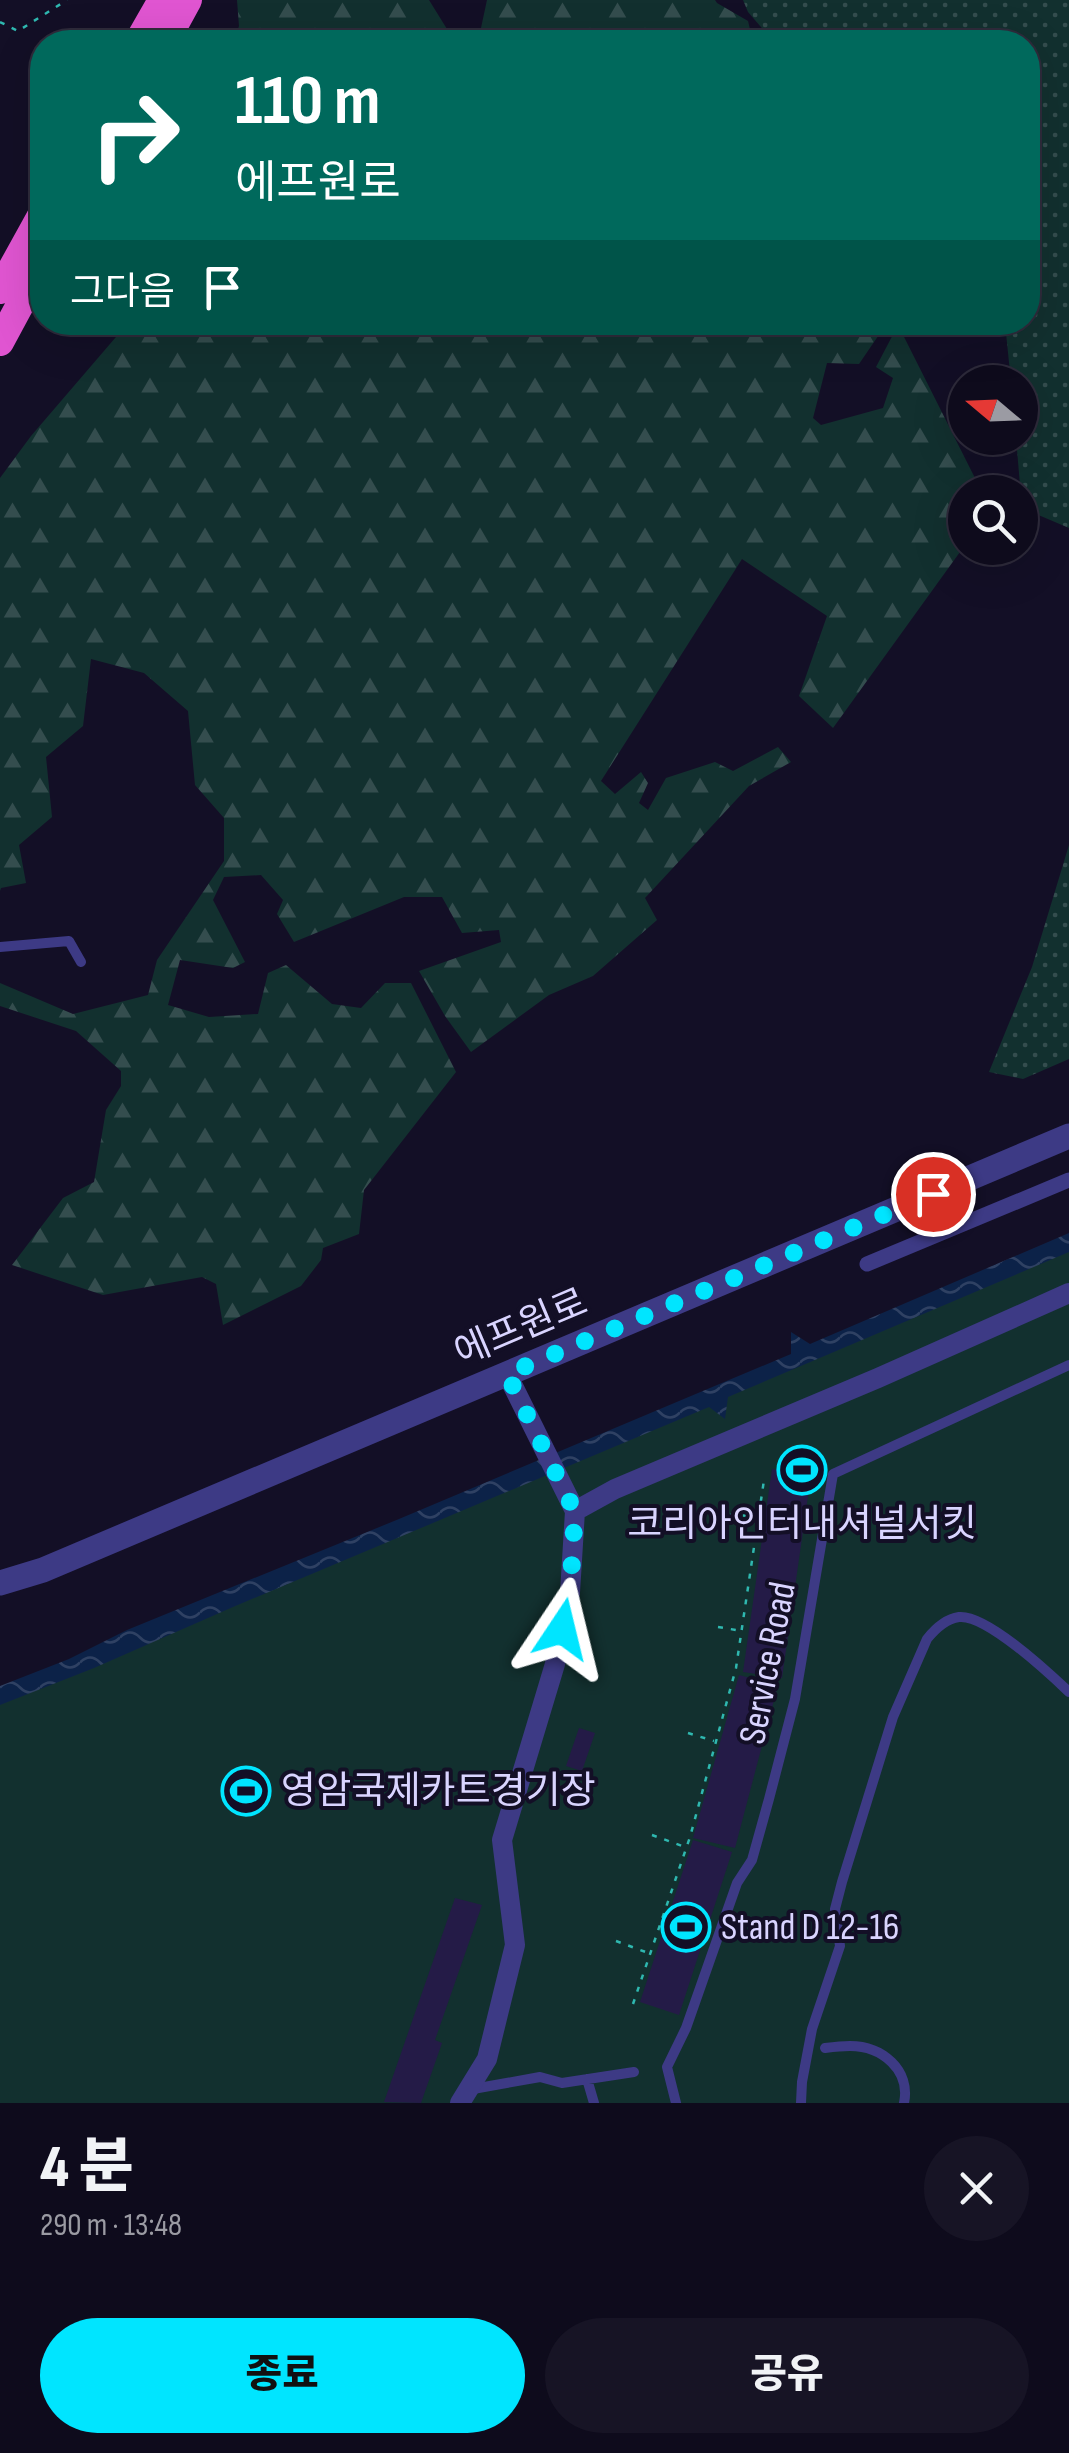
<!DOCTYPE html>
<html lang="ko">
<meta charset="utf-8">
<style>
body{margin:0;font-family:"Sofia Sans Condensed","Noto Sans KR",sans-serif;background:#171425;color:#f1f3f6;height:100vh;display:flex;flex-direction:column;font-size:38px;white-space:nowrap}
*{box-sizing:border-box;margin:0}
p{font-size:32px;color:#9b9ba3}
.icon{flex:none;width:55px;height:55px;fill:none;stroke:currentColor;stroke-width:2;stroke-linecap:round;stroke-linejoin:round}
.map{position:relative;height:2103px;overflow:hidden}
.panel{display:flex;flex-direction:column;background:#0e0b1c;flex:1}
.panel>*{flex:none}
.guide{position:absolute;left:30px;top:30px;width:1010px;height:305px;border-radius:40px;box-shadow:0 10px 40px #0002,0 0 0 2px #2e2b3b;background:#00695c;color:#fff;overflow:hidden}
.needle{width:65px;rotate:289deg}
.fabs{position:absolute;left:948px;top:365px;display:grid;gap:20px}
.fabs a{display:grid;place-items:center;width:90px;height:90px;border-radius:50%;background:#0e0b1c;box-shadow:0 10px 40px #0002,0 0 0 2px #2e2b3b;font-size:50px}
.pin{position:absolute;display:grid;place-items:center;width:85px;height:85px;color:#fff;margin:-42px;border:5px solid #fff;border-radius:50%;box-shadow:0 2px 10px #0007}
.me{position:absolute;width:110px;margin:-55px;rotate:10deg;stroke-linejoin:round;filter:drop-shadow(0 0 8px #0008)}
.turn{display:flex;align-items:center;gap:35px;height:210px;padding:0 40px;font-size:45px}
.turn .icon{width:130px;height:130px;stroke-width:2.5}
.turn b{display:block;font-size:70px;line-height:85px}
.then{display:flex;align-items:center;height:95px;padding:0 40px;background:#0003;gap:20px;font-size:38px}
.round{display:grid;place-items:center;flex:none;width:105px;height:105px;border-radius:52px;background:#171425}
.head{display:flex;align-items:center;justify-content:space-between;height:170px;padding:0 40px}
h1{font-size:60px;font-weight:800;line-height:75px}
.button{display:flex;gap:20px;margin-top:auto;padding:20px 40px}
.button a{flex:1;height:115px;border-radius:60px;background:#00e5ff;color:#111;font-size:40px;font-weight:800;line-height:115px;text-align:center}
.button a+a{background:#171425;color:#f1f3f6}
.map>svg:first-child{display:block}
.grass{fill:url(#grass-dots)}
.forest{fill:url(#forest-firs)}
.green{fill:#12302f}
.water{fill:url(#water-waves)}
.building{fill:#241b47}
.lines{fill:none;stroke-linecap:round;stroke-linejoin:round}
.path{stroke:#2fb8b0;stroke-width:2.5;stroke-dasharray:5 8;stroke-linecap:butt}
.service{stroke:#3d3a85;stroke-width:10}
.pedestrian{stroke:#3d3a85;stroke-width:15}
.minor{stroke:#3d3a85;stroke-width:20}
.tertiary{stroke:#3d3a85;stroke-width:25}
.trunk{stroke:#e055d1;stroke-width:28}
.route{stroke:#00e5ff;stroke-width:18;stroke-dasharray:0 32.4}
.labels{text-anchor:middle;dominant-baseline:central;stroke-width:8;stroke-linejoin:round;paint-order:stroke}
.street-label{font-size:38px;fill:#d9d4ff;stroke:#130f26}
.poi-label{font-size:38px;fill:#d9d4ff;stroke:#130f26;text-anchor:start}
</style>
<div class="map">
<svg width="1069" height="2103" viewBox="0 0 1069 2103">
<defs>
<pattern id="grass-dots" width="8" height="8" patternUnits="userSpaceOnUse" patternTransform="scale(2.5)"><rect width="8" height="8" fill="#12302f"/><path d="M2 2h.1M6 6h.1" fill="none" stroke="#344d4e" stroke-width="1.8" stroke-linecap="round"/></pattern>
<pattern id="forest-firs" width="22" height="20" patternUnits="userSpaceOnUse" patternTransform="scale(2.5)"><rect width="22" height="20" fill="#12302f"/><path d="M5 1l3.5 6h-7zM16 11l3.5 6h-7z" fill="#344d4e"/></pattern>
<pattern id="water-waves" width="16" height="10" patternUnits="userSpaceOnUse" patternTransform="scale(2.5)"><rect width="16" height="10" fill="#0c2248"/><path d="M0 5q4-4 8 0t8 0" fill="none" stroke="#2f4163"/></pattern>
</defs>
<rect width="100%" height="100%" fill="#130f26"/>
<path class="grass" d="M743,0H1069V528L1022,508L1016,438H1020V382H1011L1005,323L1028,322V42H774L748,12Z
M1069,845V1059L1023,1079L989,1072L1032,967Z"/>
<path class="forest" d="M237,0H429L455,42H234L239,26Z
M487,0H715L717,3L748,21L753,42H478Z
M789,322L790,328L843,322L887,323L859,364L827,363L813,418L821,425L883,408L893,378L876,367L898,325L982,492H965V545L833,728L799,696L827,616L742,559L601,781L615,794L641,772L648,783L639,803L648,810L666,778L715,762L733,771L778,747L791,762L749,786L645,898L657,920L593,976L549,995L471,1052L445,1016L419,971L501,942L499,930L462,933L442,897H404L294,942L277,914L283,900L261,875L224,877L213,900L245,962L233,968L180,960L168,1005L209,1017L258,1014L268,973L286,965L332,1004L361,1008L385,983H411L456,1072L364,1190L359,1234L323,1248L321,1260L301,1286L223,1325L216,1284L202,1277L103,1295L12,1265L63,1198L94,1182L106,1110L121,1086V1071L76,1031L0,1006V983L73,1014L148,995L157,960L224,861V818L195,785L188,711L144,673L91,659L83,726L46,757L52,817L19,845L26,883L1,888L0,891V478L31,436L128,323Z"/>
<path class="green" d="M1069,1242V2103H0V1697Z"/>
<path class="water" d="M1069,1233V1252L728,1397L725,1419L709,1407L233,1607L94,1668L0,1705V1686L69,1659L127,1630L399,1519L791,1354V1332L810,1344Z"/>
<path class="building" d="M772,1469L811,1475L782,1678L743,1672Z
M575,1634L584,1636L579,1653L570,1650Z
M739,1675L778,1685L735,1848L693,1838Z
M579,1728L595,1733L582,1771L566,1766Z
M693,1840L732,1852L679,2015L640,2002Z
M455,1898L482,1905L435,2040L442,2043L421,2103L384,2102Z"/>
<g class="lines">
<path class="path" d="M0,22L18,31L67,0
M730,1515L757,1516
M718,1627L742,1631
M688,1733L714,1741
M652,1835L685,1847
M616,1941L651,1954
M633,2004L690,1837L736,1668L764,1480"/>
<path class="service" d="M0,947L69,941L81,962
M825,2048C833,2047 842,2046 850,2046C882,2046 911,2070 904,2103
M587,2079L594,2103
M473,2089L540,2077L562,2083L634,2072
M676,2103L667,2067L686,2028L737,1883L752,1860L769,1799L795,1699L833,1474L1069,1365
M801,2103L802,2082L812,2029L840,1946L835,1909L842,1882L893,1717L927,1639C935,1629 945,1619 959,1617C986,1614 1049,1673 1069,1692"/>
<path class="pedestrian" d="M867,1264L1069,1180"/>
<path class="minor" d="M575,1511L615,1489L878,1378L1069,1293
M460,2103L487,2059L515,1945L502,1840L555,1664L570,1593L575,1511L507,1374"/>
<path class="tertiary" d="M0,1583L43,1570L1069,1136"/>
<path class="trunk" d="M138,42L162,0
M165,42L188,0
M0,290L42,214
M0,342L42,264"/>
</g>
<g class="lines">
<path class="route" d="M562,1629L570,1594L575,1512L507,1374L933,1194"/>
</g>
<defs>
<g id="stadium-ring" transform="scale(2.5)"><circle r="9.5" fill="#130f26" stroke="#00e5ff" stroke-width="1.5"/><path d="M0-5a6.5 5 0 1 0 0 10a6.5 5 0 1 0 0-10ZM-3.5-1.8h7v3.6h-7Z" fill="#00e5ff"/></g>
</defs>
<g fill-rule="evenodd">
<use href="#stadium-ring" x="802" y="1470"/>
<use href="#stadium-ring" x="246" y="1791"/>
<use href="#stadium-ring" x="686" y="1927"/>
</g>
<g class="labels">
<g class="street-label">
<text transform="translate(521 1328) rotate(-23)">에프원로</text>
<text transform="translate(768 1663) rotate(-79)">Service Road</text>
</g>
<g class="poi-label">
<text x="802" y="1524" text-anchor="middle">코리아인터내셔널서킷</text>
<text x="281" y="1791">영암국제카트경기장</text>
<text x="721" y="1927">Stand D 12-16</text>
</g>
</g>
</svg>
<div class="fabs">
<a><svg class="needle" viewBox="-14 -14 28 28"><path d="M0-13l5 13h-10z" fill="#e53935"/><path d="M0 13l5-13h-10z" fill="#9b9ba3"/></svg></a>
<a><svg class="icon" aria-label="search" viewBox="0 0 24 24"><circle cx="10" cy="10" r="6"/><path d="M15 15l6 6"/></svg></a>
</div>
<div class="pin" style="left:933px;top:1194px;background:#d93025"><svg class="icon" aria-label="arrive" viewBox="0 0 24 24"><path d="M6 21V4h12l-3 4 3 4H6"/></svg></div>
<svg class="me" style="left:562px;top:1629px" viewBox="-20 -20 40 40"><path d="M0-17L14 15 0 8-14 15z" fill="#00e5ff" stroke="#fff" stroke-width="4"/></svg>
<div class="guide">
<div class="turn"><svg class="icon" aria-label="right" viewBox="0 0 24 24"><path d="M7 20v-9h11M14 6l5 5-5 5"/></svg><div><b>110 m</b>에프원로</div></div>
<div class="then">그다음<svg class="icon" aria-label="arrive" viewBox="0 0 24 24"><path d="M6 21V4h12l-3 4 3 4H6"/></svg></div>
</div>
</div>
<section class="panel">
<div class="head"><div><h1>4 분</h1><p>290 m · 13:48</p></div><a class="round"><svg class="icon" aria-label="close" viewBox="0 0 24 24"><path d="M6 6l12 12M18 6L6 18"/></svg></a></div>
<div class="button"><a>종료</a><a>공유</a></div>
</section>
